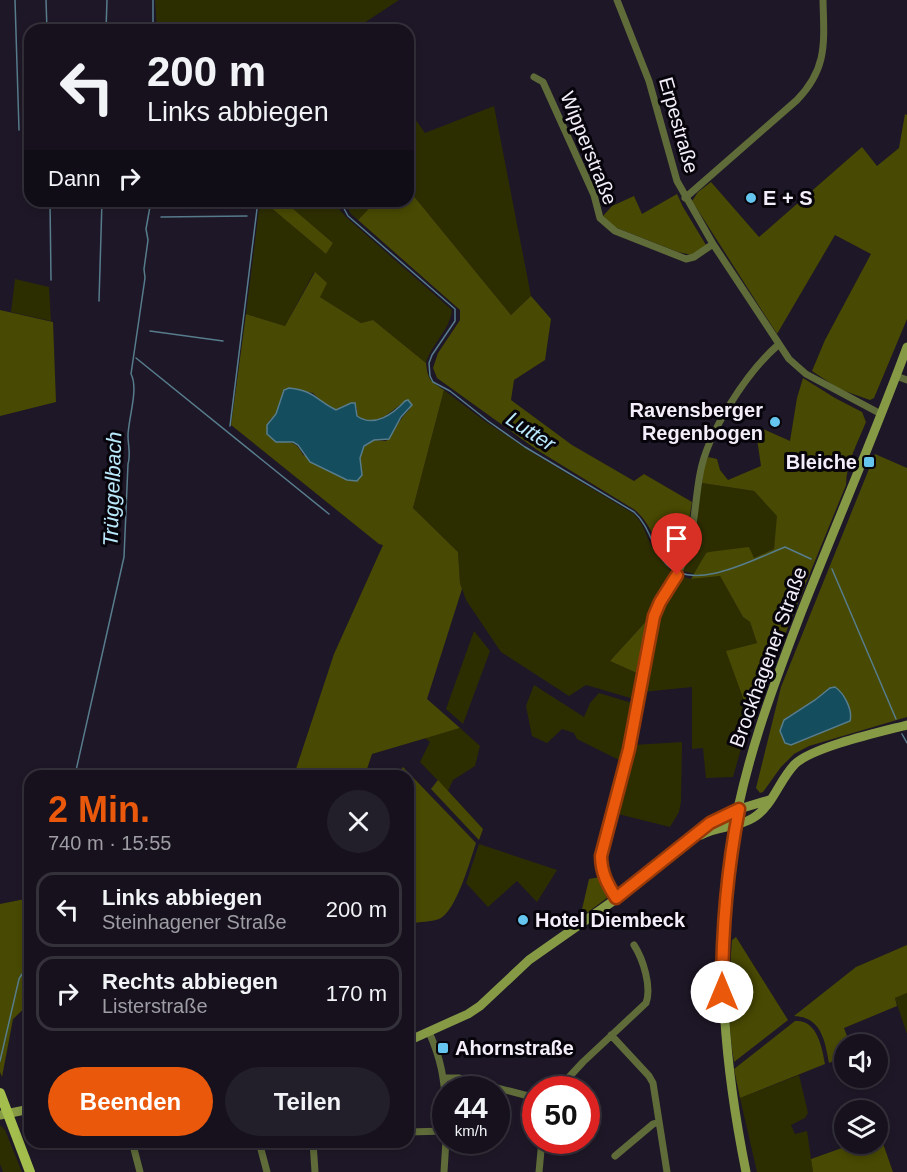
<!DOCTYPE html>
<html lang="de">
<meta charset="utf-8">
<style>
body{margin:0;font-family:Helvetica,sans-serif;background:#231f2a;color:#f1f3f6;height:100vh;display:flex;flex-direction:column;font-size:22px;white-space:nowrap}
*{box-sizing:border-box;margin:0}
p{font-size:20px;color:#9e9da4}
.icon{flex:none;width:33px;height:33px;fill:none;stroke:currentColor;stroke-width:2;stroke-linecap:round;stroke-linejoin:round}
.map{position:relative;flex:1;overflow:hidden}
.side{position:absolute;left:24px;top:770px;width:390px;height:378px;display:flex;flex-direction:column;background:#16111d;border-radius:18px;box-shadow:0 3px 9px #0003,0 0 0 2px #35313b}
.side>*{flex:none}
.banner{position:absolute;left:24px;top:24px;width:390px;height:183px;border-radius:18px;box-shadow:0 3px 9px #0003,0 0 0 2px #35313b;background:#16111d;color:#f1f3f6;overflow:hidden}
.fabs{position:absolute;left:834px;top:1034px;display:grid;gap:12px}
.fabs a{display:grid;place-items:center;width:54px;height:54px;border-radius:50%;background:#16111d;box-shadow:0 3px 9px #0003,0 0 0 2px #35313b;font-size:30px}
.speed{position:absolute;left:432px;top:1076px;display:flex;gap:12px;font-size:30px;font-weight:700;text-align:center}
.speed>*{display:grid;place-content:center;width:78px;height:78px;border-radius:50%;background:#16111d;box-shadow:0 3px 9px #0003,0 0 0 2px #35313b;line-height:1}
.speed small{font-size:15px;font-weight:400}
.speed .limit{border:9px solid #d22;background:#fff;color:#111}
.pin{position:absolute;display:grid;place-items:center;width:51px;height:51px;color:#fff;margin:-62px -26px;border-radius:50% 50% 50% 0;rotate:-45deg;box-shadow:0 0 6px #0007}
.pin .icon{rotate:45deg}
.me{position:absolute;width:66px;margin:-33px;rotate:0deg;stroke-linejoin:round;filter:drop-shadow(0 0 4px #0008)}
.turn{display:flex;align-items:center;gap:21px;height:126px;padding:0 24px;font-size:27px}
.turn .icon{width:78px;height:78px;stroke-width:2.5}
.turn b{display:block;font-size:42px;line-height:51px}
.then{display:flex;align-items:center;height:57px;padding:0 24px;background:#0003;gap:12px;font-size:22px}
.round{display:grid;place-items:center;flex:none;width:63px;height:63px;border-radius:32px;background:#231f2a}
.summary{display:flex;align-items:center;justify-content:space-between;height:102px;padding:0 24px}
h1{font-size:36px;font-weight:700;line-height:45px;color:#ea580c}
.cta{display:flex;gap:12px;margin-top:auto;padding:12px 24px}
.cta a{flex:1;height:69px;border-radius:36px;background:#ea580c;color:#fff;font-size:24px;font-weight:700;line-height:69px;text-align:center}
.cta a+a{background:#231f2a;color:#f1f3f6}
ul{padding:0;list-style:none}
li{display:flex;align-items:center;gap:18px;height:75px;margin:0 12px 9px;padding:0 12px;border:3px solid #35313b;border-radius:18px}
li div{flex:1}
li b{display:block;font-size:22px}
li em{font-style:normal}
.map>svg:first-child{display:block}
.green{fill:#2d2e00}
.forest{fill:#484902;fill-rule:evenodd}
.water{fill:#144d5e;stroke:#577d8d;stroke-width:1.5}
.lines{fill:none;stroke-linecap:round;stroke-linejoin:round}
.stream{stroke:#577d8d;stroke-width:1.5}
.minor{stroke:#5f6b39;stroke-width:7}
.secondary{stroke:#869a46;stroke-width:9}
.primary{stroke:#a4be4e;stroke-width:10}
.route-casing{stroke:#983908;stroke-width:15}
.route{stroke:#ea580c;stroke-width:10}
.poi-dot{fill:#65c5ee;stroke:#07050b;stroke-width:2}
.labels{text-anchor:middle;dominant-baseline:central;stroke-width:6;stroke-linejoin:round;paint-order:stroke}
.street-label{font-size:20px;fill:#f3eefa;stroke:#07050b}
.poi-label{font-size:20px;font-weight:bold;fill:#f3eefa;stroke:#07050b;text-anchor:start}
.water-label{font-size:21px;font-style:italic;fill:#bae9fb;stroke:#07050b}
</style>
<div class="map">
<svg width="907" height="1172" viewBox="0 0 907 1172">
<rect width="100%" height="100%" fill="#1e1727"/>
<path class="green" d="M155,0H399L364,23L362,30H157Z
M494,106L531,296L511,315L408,189V109L425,133Z
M260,201H263L326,254L333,243L284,201H337L340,210L346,217L452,310C450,330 432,343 426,363L373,320L361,323L320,297L314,272L285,326L246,314Z
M344,201H376L358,220L351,214Z
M15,279L49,287L51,321L11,312Z
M444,390L486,422L536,455L634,514C643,523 645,532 650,543C656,554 665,565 674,573L656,600L650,617L610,661L639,674L634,699L586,685L569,696L501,652L466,600L460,583L458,552L413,508Z
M702,483L754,491L778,516L774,550L754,558L706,553L695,574L683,571L687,560Z
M681,576L691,579L720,576L743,617L750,622L757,643L727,651L750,717L733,777L706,778L703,748L692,749V687L643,692L657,616Z
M474,631L490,651L463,724L446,709Z
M534,685L584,717L590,703L599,693L632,703L621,761L577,739L574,733L562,729L547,743L532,736L526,706Z
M460,728L480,746L475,766L453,780L448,791L420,762L430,742L425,738Z
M682,742L681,802L679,812L670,827L618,814L634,745Z
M479,844L557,870L537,902L517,881L488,907L466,883Z
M907,993V1034L895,998Z
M799,1075L808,1113L805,1118L791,1125L795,1134L807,1131L813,1172H757L740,1098Z
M0,1125L5,1130L22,1172H3L0,1164Z"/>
<path class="forest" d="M905,114L907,115V319L874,398L870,400L839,389L812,371L825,340L871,254L835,235L777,334L692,201L698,192L711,182L759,237L862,147L877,166L899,148Z
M408,189L511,315L531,296L551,319L545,360L514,380L511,400L572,445L634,481L644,474L692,502L683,558L678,569C657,554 654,526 635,510L537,450L437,378L433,368L438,353L460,320V310L358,220L376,201H408Z
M677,194L683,207L706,245L692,255L678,252L612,226L603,216L612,206L634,196L642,214Z
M263,201H284L333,243L326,254Z
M315,272L327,283L320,297L361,323L373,320L426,363C428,380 430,381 444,390L413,508L458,552L460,583L462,589L427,699L460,728L372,754L365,775H294L334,654L383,545L379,544L231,425L246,314L285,326ZM289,388L313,393L325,405L336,410L345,405L357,408V416C377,431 392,408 408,400L410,409C399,419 395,431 386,441L374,440L363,446L360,458L362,475L303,455C296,441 291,442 276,442L269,421L276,414L284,390Z
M0,310L53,322L56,402L0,416Z
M803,378L835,398L862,412L866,422C858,442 846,463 846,485L788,627L755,718L750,717L726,651L757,643L750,622L743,617L720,576L691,579L706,553L709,552L749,547L754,558L774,549L777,516L754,491L702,483L703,470L708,457L717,459L720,470L728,480L761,466L757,439L761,428L790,441L797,398Z
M875,454L907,468V717L809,746L794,754L781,767L763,792L760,793L756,788L781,687ZM823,693L785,743L787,717L815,700Z
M650,617L639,674L610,661Z
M403,767L476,843C470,861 456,912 439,919C431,922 419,922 411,923L410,895H408V776L397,775Z
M438,780L483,829L479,840L431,789Z
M600,877L607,898L580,918L589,879Z
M30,898V1003L13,1019L2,1077L0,1072V904Z
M736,937L788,1020L734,1062C727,1022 729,980 732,940Z
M907,945V993L895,998L897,1006L844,1028L850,1044H844V1056L829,1063C825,1040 821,1017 794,1016L856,967Z
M795,1021C817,1019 822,1047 825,1064L740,1098L734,1069Z
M880,1135L893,1172H813L811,1159L856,1143H878V1136Z"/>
<path class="water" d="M289,388C316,391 315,400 336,410L351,403H355L357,416C374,428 393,414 405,401L408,400L412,405L401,417L389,439L374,440L364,446L360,458L362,475L357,481L347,480L310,462L298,445L293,442H276L267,434V425L276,414L284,390Z
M835,687C844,693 853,710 850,721L791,745L785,743L780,731L784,720L815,700L830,688Z"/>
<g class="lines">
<path class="stream" d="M15,0L19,130
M46,0L47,30
M153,0V30
M106,30L107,0
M50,201L51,280
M340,201L348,216L455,309V321L432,355L429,363L430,376L433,382L450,391L488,421L525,447L634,512C650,526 652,549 666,564C694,593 754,559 785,547L811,559
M161,217L247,216
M99,301L102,201
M150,331L223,341
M136,358L329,514
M230,426L258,201
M832,569L896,719
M902,734L907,743
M75,775L124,557L128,464C131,454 128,446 128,436C128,419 139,389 131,374L145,278L144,269L148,240L146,229L151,201
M0,1061L19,979L22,974L30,968"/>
<path class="minor" d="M617,0L649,81L677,181L713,244L789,359L806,374L881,414
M534,77L543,82L594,195L600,218L615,231L686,259L694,257L713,244
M685,198L797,100C828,68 824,42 823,0
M896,376L907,380
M680,569C695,541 694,505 700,474C707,433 747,372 778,345
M616,899L603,874L601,856L629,749L654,616L660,601L677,575
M429,1032C441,1059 444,1078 446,1106
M611,1035L649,1076L653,1083L667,1172
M444,1078H459L536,1098
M558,1089L583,1062L646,1003C652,987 643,959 634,945
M408,1132L446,1131
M259,1142L267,1172
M313,1142L315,1172
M134,1149L140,1172
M615,1156L653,1124L659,1122
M444,1172L446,1140
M539,1172L542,1140"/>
<path class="secondary" d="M701,835C718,826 737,828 753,818C773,806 779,780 795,764C813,747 880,732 907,725
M408,1041L468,1014L480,1006L529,960L616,899L710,823L739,809L769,800
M0,1115L30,1109
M746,1172C724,1063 715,958 731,847C743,766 772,689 801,613C836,524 874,436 907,347"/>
<path class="primary" d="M0,1093L30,1172"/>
</g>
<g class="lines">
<g class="route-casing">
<path id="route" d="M677,575L660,602L654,616L629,749L601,856C601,873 608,885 616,898L710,823L739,809C727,870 722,930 722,992"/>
</g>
<use href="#route" class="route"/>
</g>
<g class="poi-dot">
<circle cx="751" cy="198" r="6"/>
<circle cx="775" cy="422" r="6"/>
<rect x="863" y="456" width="12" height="12" rx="3"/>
<circle cx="523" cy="920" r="6"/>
<rect x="437" y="1042" width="12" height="12" rx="3"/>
</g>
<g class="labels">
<g class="street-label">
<text transform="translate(679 125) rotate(74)">Erpestraße</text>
<text transform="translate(589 148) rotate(68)">Wipperstraße</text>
<text transform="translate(768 657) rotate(-70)">Brockhagener Straße</text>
</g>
<g class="poi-label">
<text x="763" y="198">E + S</text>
<text x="763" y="410" text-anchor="end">Ravensberger<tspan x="763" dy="23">Regenbogen</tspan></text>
<text x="857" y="462" text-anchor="end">Bleiche</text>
<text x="535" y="920">Hotel Diembeck</text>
<text x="455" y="1048">Ahornstraße</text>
</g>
<g class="water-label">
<text transform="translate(531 431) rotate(33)">Lutter</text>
<text transform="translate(112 489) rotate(-88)">Trüggelbach</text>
</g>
</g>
</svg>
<div class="fabs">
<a><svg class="icon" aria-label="sound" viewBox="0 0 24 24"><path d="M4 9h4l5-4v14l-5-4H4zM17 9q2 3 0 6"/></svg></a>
<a><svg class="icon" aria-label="layers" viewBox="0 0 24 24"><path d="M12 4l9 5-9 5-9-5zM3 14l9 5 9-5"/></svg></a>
</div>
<div class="speed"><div>44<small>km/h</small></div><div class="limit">50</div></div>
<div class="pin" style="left:677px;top:575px;background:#d93025"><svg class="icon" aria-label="arrive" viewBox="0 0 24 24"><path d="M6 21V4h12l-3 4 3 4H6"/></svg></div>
<svg class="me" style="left:722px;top:992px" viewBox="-20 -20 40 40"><circle r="19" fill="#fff"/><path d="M0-13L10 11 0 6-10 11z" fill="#ea580c"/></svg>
<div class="banner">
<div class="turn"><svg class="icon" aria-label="left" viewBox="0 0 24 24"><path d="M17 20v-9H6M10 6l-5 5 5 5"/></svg><div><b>200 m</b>Links abbiegen</div></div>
<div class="then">Dann<svg class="icon" aria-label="right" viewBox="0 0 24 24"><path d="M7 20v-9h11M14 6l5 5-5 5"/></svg></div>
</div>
<section class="side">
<div class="summary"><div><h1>2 Min.</h1><p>740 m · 15:55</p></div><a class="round"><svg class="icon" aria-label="close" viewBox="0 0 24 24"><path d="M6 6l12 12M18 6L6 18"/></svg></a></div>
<ul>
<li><svg class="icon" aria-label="left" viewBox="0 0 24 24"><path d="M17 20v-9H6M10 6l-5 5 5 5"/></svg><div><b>Links abbiegen</b><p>Steinhagener Straße</p></div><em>200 m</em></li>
<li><svg class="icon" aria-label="right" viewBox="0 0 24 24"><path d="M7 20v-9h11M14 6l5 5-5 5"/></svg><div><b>Rechts abbiegen</b><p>Listerstraße</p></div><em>170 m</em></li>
</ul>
<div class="cta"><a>Beenden</a><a>Teilen</a></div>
</section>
</div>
